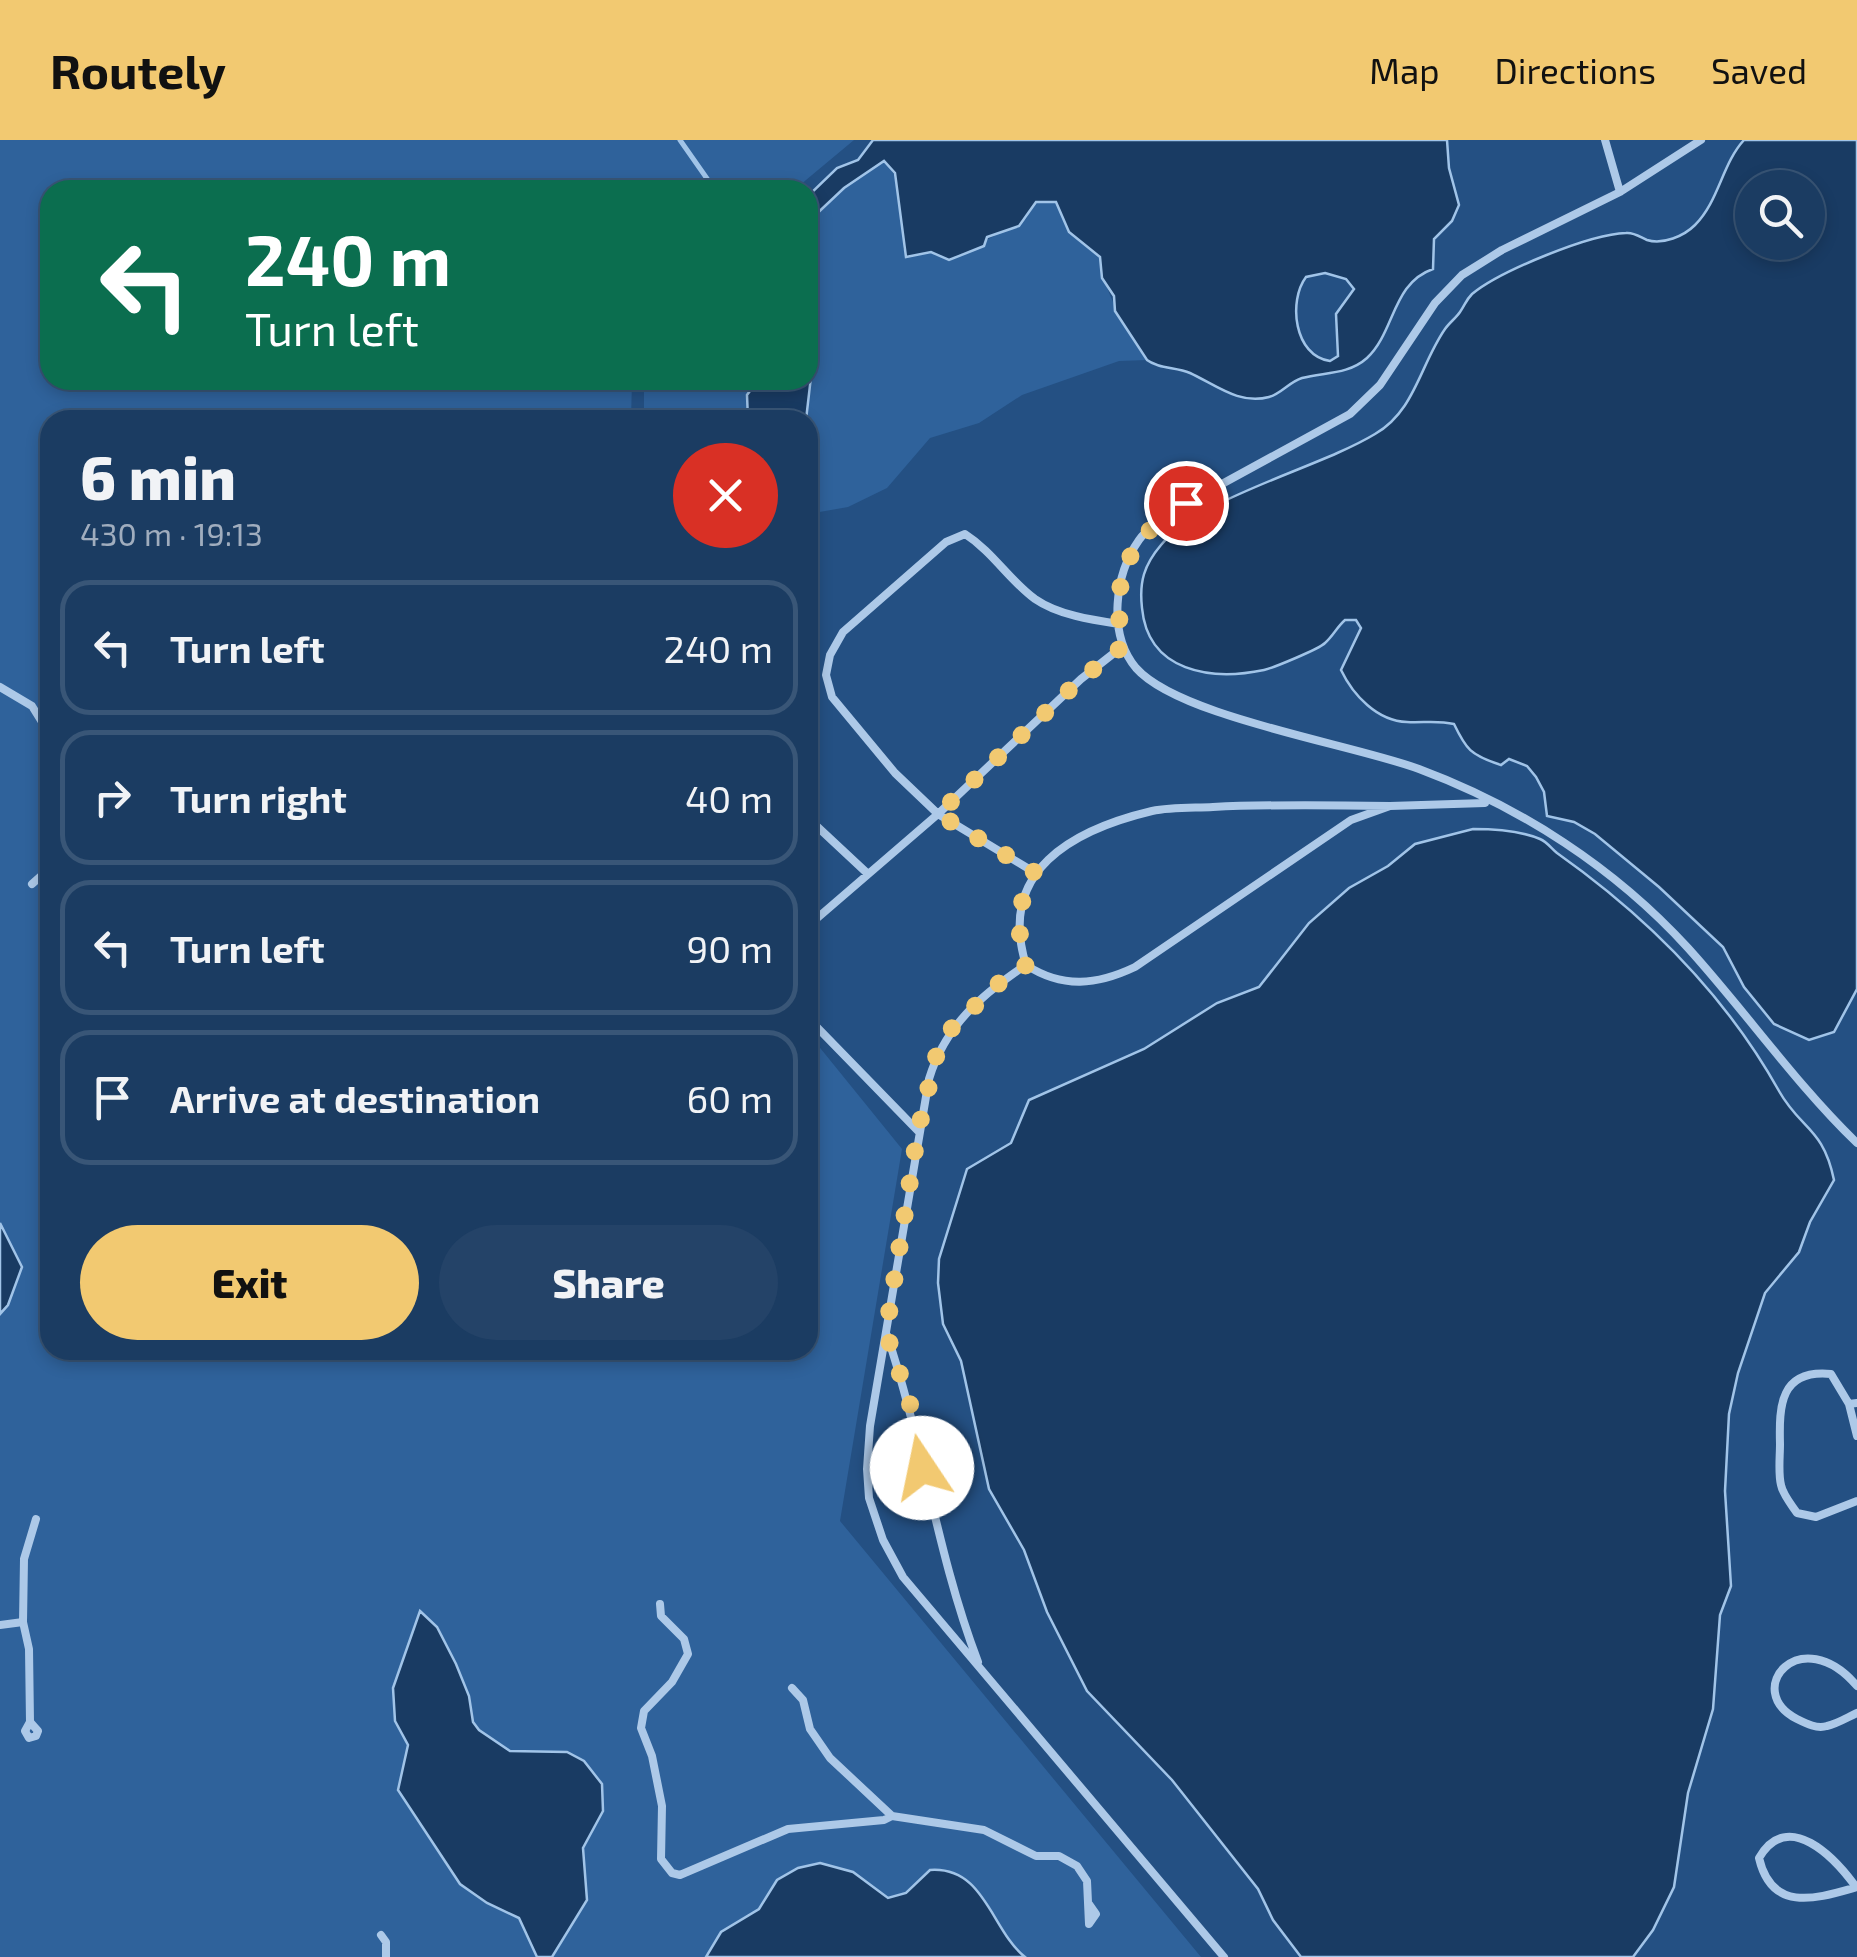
<!DOCTYPE html>
<meta charset="utf-8">
<style>
body{margin:0;font-family:"Exo 2",sans-serif;background:#244368;color:#f1f3f6;height:100vh;display:flex;flex-direction:column;font-size:38px;white-space:nowrap}
*{box-sizing:border-box;margin:0}
p{font-size:32px;color:#a0adbe}
.icon{flex:none;width:55px;height:55px;fill:none;stroke:currentColor;stroke-width:2;stroke-linecap:round;stroke-linejoin:round}
.map{position:relative;flex:1;overflow:hidden}
.sheet{position:absolute;left:40px;top:270px;width:778px;height:950px;display:flex;flex-direction:column;background:#1b3c62;border-radius:30px;box-shadow:0 5px 15px #0003,0 0 0 2px #395677}
.sheet>*{flex:none}
.top-card{position:absolute;left:40px;top:40px;width:778px;height:210px;border-radius:30px;box-shadow:0 5px 15px #0003,0 0 0 2px #395677;background:#0b6e4f;color:#fff;overflow:hidden}
.controls{position:absolute;left:1735px;top:30px;display:grid;gap:20px}
.controls a{display:grid;place-items:center;width:90px;height:90px;border-radius:50%;background:#1b3c62;box-shadow:0 5px 15px #0003,0 0 0 2px #395677;font-size:50px}
.pin{position:absolute;display:grid;place-items:center;width:85px;height:85px;color:#fff;margin:-42px;border:5px solid #fff;border-radius:50%;box-shadow:0 2px 10px #0007}
.me{position:absolute;width:110px;margin:-55px;rotate:349deg;stroke-linejoin:round;filter:drop-shadow(0 0 8px #0008)}
.turn{display:flex;align-items:center;gap:35px;height:210px;padding:0 40px;font-size:45px}
.turn .icon{width:130px;height:130px;stroke-width:2.5}
.turn b{display:block;font-size:70px;line-height:85px}
.round{display:grid;place-items:center;flex:none;width:105px;height:105px;border-radius:52px;background:#244368}
.overview{display:flex;align-items:center;justify-content:space-between;height:170px;padding:0 40px}
h1{font-size:60px;font-weight:800;line-height:75px}
.button{display:flex;gap:20px;margin-top:auto;padding:20px 40px}
.button a{flex:1;height:115px;border-radius:60px;background:#f2c971;color:#111;font-size:40px;font-weight:800;line-height:115px;text-align:center}
.button a+a{background:#244368;color:#f1f3f6}
ul{padding:0;list-style:none}
li{display:flex;align-items:center;gap:30px;height:135px;margin:0 20px 15px;padding:0 20px;border:5px solid #395677;border-radius:30px}
li div{flex:1}
li b{display:block;font-size:38px}
li em{font-style:normal}
header{display:flex;align-items:center;gap:60px;box-sizing:border-box;height:140px;padding:0 50px;background:#f2c971;color:#111}
header strong{font-size:48px}
nav{display:flex;gap:55px;margin-inline-start:auto;font-size:35px}
.map>svg:first-child{display:block}
.green{fill:#2f629b}
.water{fill:#193b63;stroke:#a1c4e8;stroke-width:2.5;fill-rule:evenodd}
.lines{fill:none;stroke-linecap:round;stroke-linejoin:round}
.stream{stroke:#a1c4e8;stroke-width:5}
.lane{stroke:#adc9e8;stroke-width:8}
.route{stroke:#f2c971;stroke-width:18;stroke-dasharray:0 32.4}
</style>
<header>
<strong>Routely</strong>
<nav><a>Map</a><a>Directions</a><a>Saved</a></nav>
</header>
<div class="map">
<svg width="1857" height="1817" viewBox="0 0 1857 1817">
<rect width="100%" height="100%" fill="#245083"/>
<path class="green" d="M0,0H854L794,50H50V240H632L631,280H50V1210H808V893L902,1009L840,1381L1201,1817H0Z
M884,21C902,36 908,87 903,109L914,116L931,112L949,120L1026,79L1036,62H1056L1079,101L1100,118C1102,147 1128,196 1147,220L1119,221L1022,255L979,283L930,298L887,348L848,367L808,374L806,280L812,228L808,217V82L844,47Z
M648,240H758L747,255L748,280H644V252Z"/>
<path class="water" d="M873,0H1447L1449,28L1459,65L1452,81L1434,99L1433,129C1392,143 1395,192 1367,218C1348,235 1324,232 1302,238C1289,242 1281,254 1269,257C1239,265 1216,245 1190,233C1176,227 1159,229 1147,220L1115,171L1114,156L1102,138L1100,117L1069,92L1056,62H1036L1019,86L987,97L984,106L949,120L931,112L906,117L895,33L884,21L844,48L808,82V56L837,28L858,20ZM1325,133L1346,139L1354,149L1336,174L1338,216L1330,221C1294,216 1288,161 1306,137Z
M1744,0H1857V849L1834,892L1809,900L1774,884L1744,847L1723,807L1659,747L1595,694L1574,682L1547,676L1544,652L1536,637L1527,626L1509,619L1501,625C1470,615 1466,609 1454,584C1437,580 1423,583 1407,582C1377,581 1353,555 1341,530L1361,488L1356,480H1345C1337,487 1333,496 1325,503C1319,509 1273,528 1264,530C1211,541 1148,532 1142,468C1139,442 1144,425 1161,405C1202,356 1317,329 1375,294C1415,271 1420,225 1445,189C1449,183 1456,178 1460,172C1465,165 1466,160 1472,154C1500,131 1590,94 1626,93C1634,92 1640,97 1647,100C1663,105 1684,96 1695,85C1719,61 1722,24 1744,0ZM1752,48H1808V102H1752Z
M808,218L812,228L806,280H748L747,255L758,240H808Z
M1473,689C1494,689 1521,691 1540,699C1547,702 1551,708 1557,713C1646,776 1726,856 1779,951C1801,990 1823,987 1834,1040L1810,1082L1799,1112L1765,1153L1738,1233L1729,1274L1725,1351L1731,1446L1720,1475L1713,1569L1688,1653L1674,1747L1653,1790L1633,1817H1301L1273,1780L1258,1749L1172,1640L1087,1551L1047,1472L1024,1410L989,1349L961,1221L943,1184L938,1143L939,1119L967,1029L1011,1003L1029,960L1144,909L1217,863L1259,847L1309,783L1349,748L1388,726L1415,704Z
M0,1083L22,1127L8,1165L0,1174Z
M420,1471L437,1487L456,1524L469,1556L473,1582L479,1590L510,1611L567,1612L584,1621L602,1644L603,1671L583,1708L587,1760L552,1817H537L519,1778L487,1763L460,1744L398,1650L408,1605L395,1581L393,1548Z
M820,1723L853,1732L888,1758L906,1753L930,1730C985,1726 991,1790 1025,1817H706L721,1792L759,1769L777,1740L798,1728Z"/>
<g class="lines">
<path class="stream" d="M680,0L715,50"/>
<path class="lane" d="M1605,0L1620,52
M1701,0L1620,52L1502,110L1462,135L1435,163L1380,245L1350,274L1167,374C1158,382 1146,390 1139,400C1115,434 1107,493 1136,528C1179,577 1352,604 1419,629C1521,667 1615,728 1688,808C1746,872 1795,943 1857,1003
M0,547L32,566L50,595
M1390,666C1331,665 1272,664 1213,667C1193,668 1171,667 1152,671C1072,690 997,731 1026,825C1063,849 1097,845 1135,827L1351,680L1390,666L1485,663
M808,678L868,734
M1034,732L938,674L895,633L832,557L826,535L830,515L843,492L946,402L965,394C993,412 1009,440 1035,459C1058,475 1092,480 1119,484
M32,744L50,728
M808,786L938,674L1081,539L1123,506
M1026,825C981,855 945,886 929,939L870,1286L867,1329L869,1358L883,1400L903,1437L1224,1817
M808,878L918,991
M887,1195C923,1302 937,1415 978,1522
M1857,1263L1849,1264L1831,1234C1780,1229 1779,1266 1780,1304C1780,1317 1778,1333 1781,1345C1783,1355 1791,1364 1797,1373L1816,1377L1857,1361
M1849,1264L1857,1296
M660,1464L661,1476L684,1499L688,1514L672,1542L644,1571L641,1588L652,1616L662,1666L661,1719L672,1733L680,1735L788,1689L884,1680L892,1676
M23,1482L29,1509L30,1582L25,1591L29,1598L36,1596L38,1591L30,1582
M0,1485L23,1482L24,1419L36,1379
M1857,1546C1801,1480 1741,1550 1797,1579C1807,1584 1817,1589 1827,1586C1837,1584 1848,1577 1857,1573
M792,1548L803,1560L810,1589L830,1618L892,1676L984,1690L1036,1716H1059L1077,1726L1087,1741L1089,1784L1096,1774L1089,1764
M1856,1747C1835,1718 1788,1668 1759,1718C1772,1774 1818,1758 1857,1747
M381,1795L386,1802V1817"/>
</g>
<g class="lines">
<path class="route" d="M922,1328L910,1264L886,1192L918,991L937,913L952,888L998,844L1026,825C1016,792 1017,762 1034,732L938,674L1081,539L1123,506C1110,439 1127,398 1186,363"/>
</g>
</svg>
<div class="controls">
<a><svg class="icon" aria-label="search" viewBox="0 0 24 24"><circle cx="10" cy="10" r="6"/><path d="M15 15l6 6"/></svg></a>
</div>
<div class="pin" style="left:1186px;top:363px;background:#d93025"><svg class="icon" aria-label="arrive" viewBox="0 0 24 24"><path d="M6 21V4h12l-3 4 3 4H6"/></svg></div>
<svg class="me" style="left:922px;top:1328px" viewBox="-20 -20 40 40"><circle r="19" fill="#fff"/><path d="M0-13L10 11 0 6-10 11z" fill="#f2c971"/></svg>
<div class="top-card">
<div class="turn"><svg class="icon" aria-label="left" viewBox="0 0 24 24"><path d="M17 20v-9H6M10 6l-5 5 5 5"/></svg><div><b>240 m</b>Turn left</div></div>
</div>
<section class="sheet">
<div class="overview"><div><h1>6 min</h1><p>430 m · 19:13</p></div><a class="round" style="background:#d93025;color:#fff"><svg class="icon" aria-label="close" viewBox="0 0 24 24"><path d="M6 6l12 12M18 6L6 18"/></svg></a></div>
<ul>
<li><svg class="icon" aria-label="left" viewBox="0 0 24 24"><path d="M17 20v-9H6M10 6l-5 5 5 5"/></svg><div><b>Turn left</b></div><em>240 m</em></li>
<li><svg class="icon" aria-label="right" viewBox="0 0 24 24"><path d="M7 20v-9h11M14 6l5 5-5 5"/></svg><div><b>Turn right</b></div><em>40 m</em></li>
<li><svg class="icon" aria-label="left" viewBox="0 0 24 24"><path d="M17 20v-9H6M10 6l-5 5 5 5"/></svg><div><b>Turn left</b></div><em>90 m</em></li>
<li><svg class="icon" aria-label="arrive" viewBox="0 0 24 24"><path d="M6 21V4h12l-3 4 3 4H6"/></svg><div><b>Arrive at destination</b></div><em>60 m</em></li>
</ul>
<div class="button"><a>Exit</a><a>Share</a></div>
</section>
</div>
